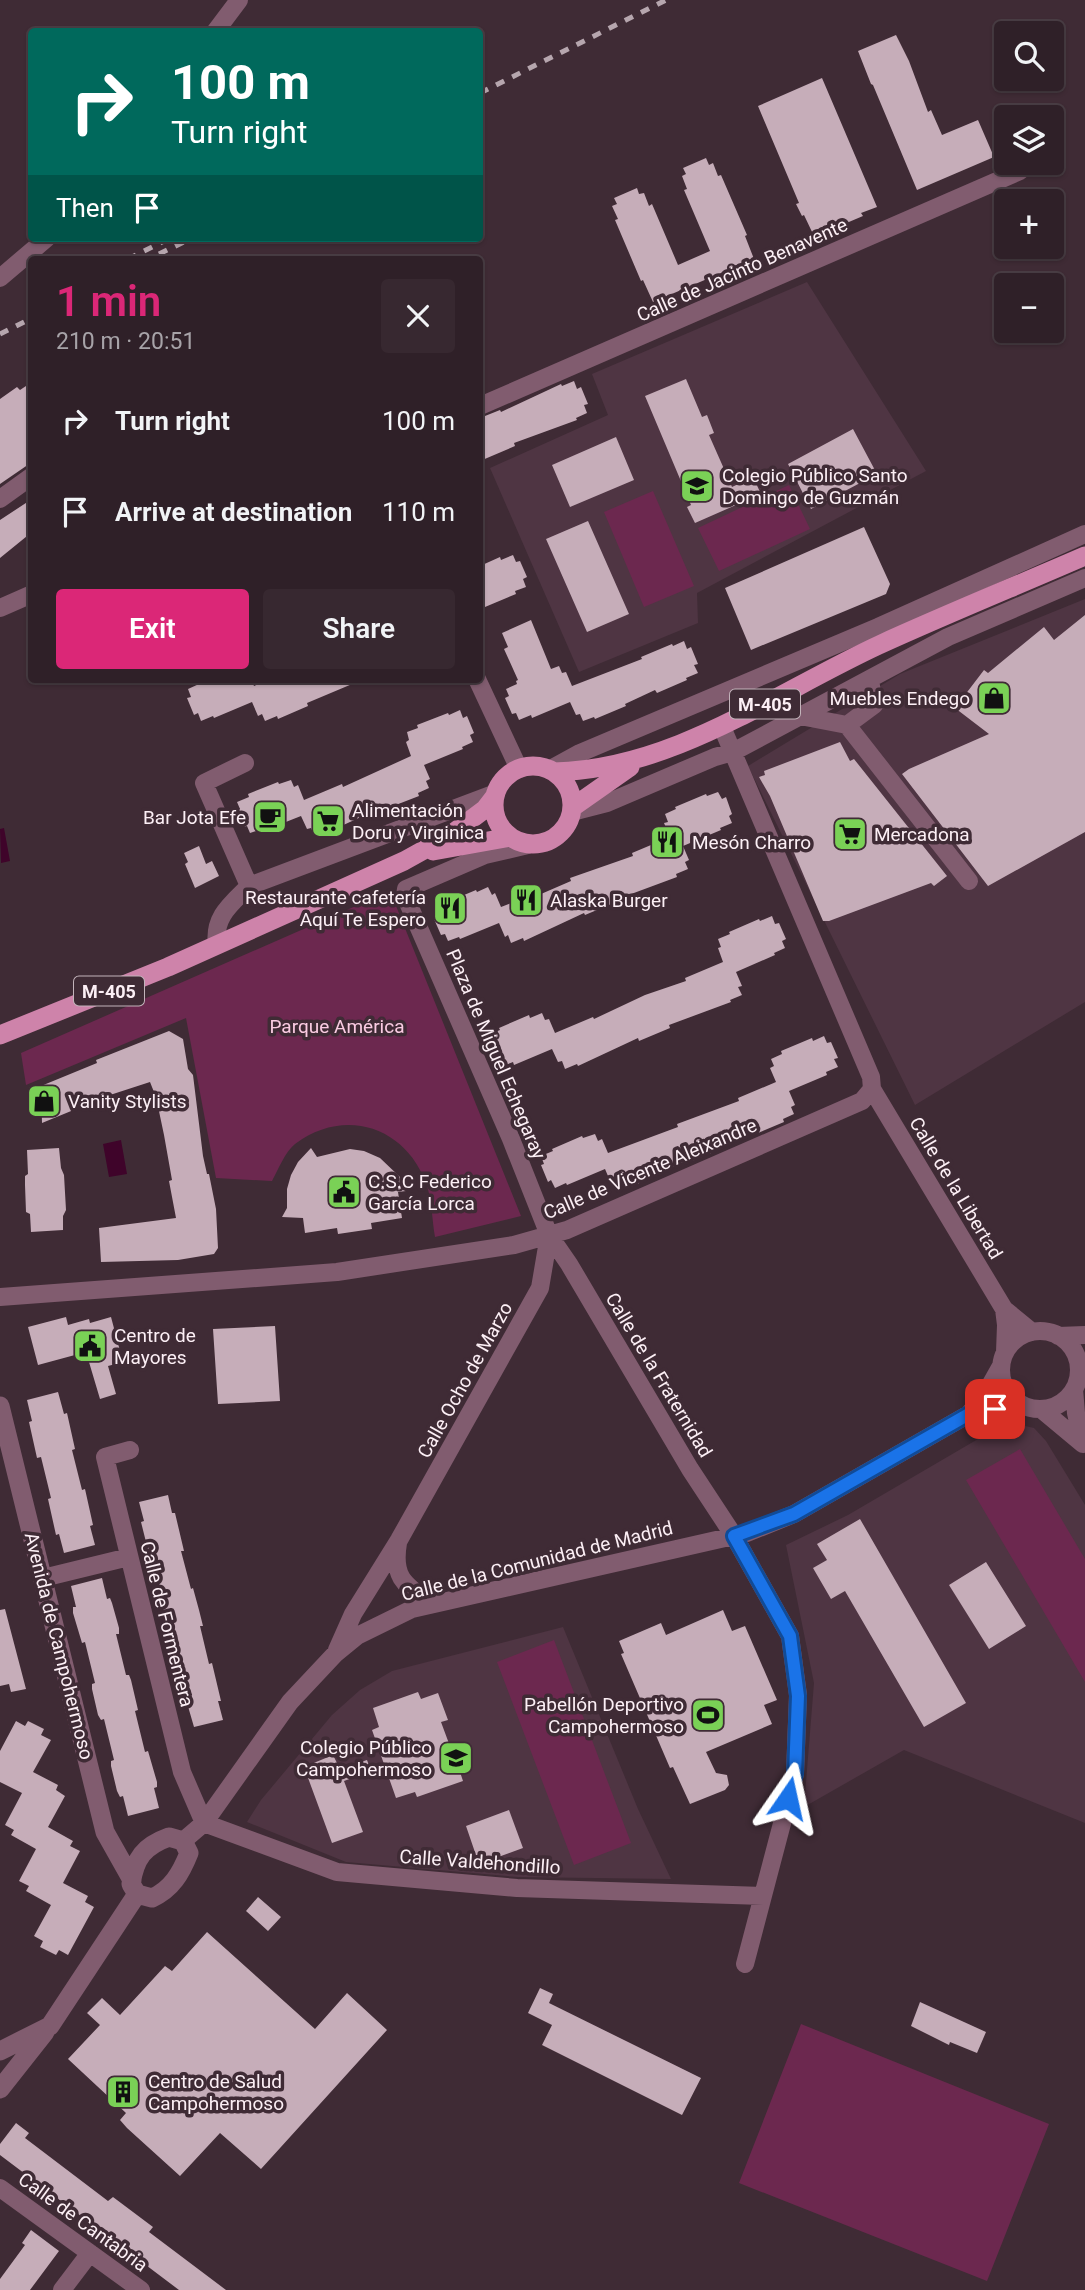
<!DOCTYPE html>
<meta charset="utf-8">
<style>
body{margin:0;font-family:Roboto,sans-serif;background:#372830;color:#f1f3f6;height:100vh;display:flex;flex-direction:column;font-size:26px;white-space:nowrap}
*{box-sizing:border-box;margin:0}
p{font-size:23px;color:#a7a3a8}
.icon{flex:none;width:38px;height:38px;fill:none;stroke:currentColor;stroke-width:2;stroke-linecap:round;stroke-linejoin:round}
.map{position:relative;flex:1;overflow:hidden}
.sheet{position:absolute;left:28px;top:256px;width:455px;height:427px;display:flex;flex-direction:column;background:#2f2028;border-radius:7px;box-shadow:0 2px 5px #0004,0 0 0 2px #4a3e45}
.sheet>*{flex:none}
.hud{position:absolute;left:28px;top:28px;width:455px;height:214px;border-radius:7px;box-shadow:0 2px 5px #0004,0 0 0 2px #4a3e45;background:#00695c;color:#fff;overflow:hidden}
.controls{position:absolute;left:994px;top:21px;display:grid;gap:14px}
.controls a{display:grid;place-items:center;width:70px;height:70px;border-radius:7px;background:#2f2028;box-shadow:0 2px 5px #0004,0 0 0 2px #4a3e45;font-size:35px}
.pin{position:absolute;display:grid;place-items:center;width:60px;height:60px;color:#fff;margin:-30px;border-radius:14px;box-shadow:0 4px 10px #0006}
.me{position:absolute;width:77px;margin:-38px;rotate:11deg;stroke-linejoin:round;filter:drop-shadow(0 0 5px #0008)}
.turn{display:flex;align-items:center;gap:24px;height:147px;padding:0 28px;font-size:32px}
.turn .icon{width:91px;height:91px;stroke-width:2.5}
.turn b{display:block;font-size:49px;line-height:60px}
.then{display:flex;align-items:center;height:66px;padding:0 28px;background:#0003;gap:14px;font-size:26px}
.round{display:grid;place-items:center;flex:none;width:74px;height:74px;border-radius:7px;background:#372830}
.headline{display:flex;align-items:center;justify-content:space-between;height:119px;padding:0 28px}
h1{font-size:42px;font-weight:600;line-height:52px;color:#db2777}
.cta{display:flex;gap:14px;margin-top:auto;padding:14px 28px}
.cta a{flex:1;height:80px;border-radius:7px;background:#db2777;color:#fff;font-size:28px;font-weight:600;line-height:80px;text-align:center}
.cta a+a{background:#372830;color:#f1f3f6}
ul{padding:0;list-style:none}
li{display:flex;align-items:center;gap:21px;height:91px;padding:0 28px}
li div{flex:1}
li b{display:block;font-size:26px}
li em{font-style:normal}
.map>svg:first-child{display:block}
.built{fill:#4f3543}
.green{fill:#6c284f}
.water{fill:#3f042a}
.building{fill:#c6adb9}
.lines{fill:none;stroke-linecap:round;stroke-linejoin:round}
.minor{stroke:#815c6f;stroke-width:18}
.tertiary{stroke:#815c6f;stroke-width:19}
.primary{stroke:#ce83aa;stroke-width:19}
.rail{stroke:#b6a6ae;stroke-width:5;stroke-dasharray:9 9;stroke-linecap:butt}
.route-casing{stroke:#114b97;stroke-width:18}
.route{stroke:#1a73e8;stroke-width:12}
.labels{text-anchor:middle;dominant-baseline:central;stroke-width:7;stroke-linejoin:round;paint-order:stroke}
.shield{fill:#3f2b35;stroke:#c3b4bb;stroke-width:2}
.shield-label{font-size:18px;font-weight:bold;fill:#fceff5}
.street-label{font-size:19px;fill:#fceff5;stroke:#3f2b35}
.poi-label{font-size:19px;fill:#fceff5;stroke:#3f2b35;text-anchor:start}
.park-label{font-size:19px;fill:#facbe2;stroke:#3f2b35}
</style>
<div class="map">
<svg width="1085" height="2290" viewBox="0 0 1085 2290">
<rect width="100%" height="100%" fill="#3f2b35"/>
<path class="built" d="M807,282L926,471L697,593L698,623L579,672L490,468L608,415L592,374Z
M1085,599V1002L915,1105L748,766L900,674Z
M1016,1424L1034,1428L1046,1441L1085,1505V1823L904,1750L804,1807L814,1683L786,1545L848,1515L990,1432Z
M563,1627L638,1809L671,1879L518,1877L346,1862L247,1822L261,1800L332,1715L360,1690L392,1671Z"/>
<path class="green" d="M789,485L810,529L719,571L698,528Z
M653,491L694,586L644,607L604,512Z
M390,891L521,1216L435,1237C432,1220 432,1199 426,1183C405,1126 344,1107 295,1144C285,1152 278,1170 272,1181L216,1178L186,1018L26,1085L21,1053Z
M1020,1449L1085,1559V1682L966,1480Z
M554,1640L631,1843L574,1865L497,1662Z
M801,2024L1049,2124L987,2281L739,2183Z"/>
<path class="water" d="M4,828L10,861L1,863L0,829Z
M121,1140L127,1174L109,1177L103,1144Z"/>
<path class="building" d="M896,35L909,61L928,112L931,110L942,135L978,120L994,157L917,190L873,85L871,84L858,51Z
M822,78L877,207L861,213L863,216L830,230L828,227L813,234L804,215L802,216L796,204L799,203L758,106Z
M706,158L709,165L713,163L718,176L721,175L747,235L745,236L754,259L653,302L643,280L641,281L615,220L618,219L612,206L617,204L614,198L637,188L639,194L644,193L649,206L652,204L678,265L710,251L684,190L687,189L682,176L686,174L683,168Z
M686,379L702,417L707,415L714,433L709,435L732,487L753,477L761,494L695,523L687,507L691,505L645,396Z
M574,381L577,389L581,387L588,404L584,405L587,413L576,418L577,420L514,443L515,446L480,461V418L500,410L501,412L561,384L562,386Z
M32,382V462L0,484V399L17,387L20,390Z
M853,429L877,474L811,509L788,464Z
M616,437L634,480L570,507L552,465Z
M32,499V532L0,558V520Z
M588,521L629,614L587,632L546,539Z
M864,527L890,584L886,594L751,650L725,588Z
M513,555L516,562L520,561L527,577L523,579L526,587L515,591L516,594L485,607L484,604L480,606V566L500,557L501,560Z
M1085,615V832L988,886L902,774L909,769L989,734L955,708L984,670L988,673L1044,627L1054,640Z
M531,620L551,669L559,666L562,673L566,672L572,686L642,659L641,657L672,644L673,646L684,641L687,649L691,647L698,664L694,665L698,673L686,678L687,680L657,693L655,690L625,704L626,706L595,719L594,717L583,721L580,714L576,715L570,702L532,718L531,715L519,720L516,713L512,714L505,698L509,696L506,689L517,684L516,681L518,680L504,649L508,647L502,633Z
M197,679H251L254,686L270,679H364L307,703L308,706L278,719L277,716L265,721L262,714L258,716L252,702L214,718L213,716L201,721L198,713L194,715L187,698L191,697L188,689L199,684Z
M460,710L463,718L467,716L474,733L470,735L473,742L462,747L463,749L424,765L430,779L426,781L429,788L418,793L419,796L388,808L387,805L326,833L325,831L314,835L311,828L307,829L301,816L263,831L262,829L250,833L247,826L243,827L236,811L240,809L237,802L249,797L248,794L278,782L279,784L291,780L294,787L298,785L304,800L342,784L343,787L411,756L406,742L409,740L407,732L418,728L417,725L448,713L449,715Z
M840,742L850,761L854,759L947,876L934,886L931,883L829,921H823L770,796L759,777L765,775L764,771Z
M718,792L722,799L726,797L732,814L729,816L732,823L720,828L721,830L683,846L689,860L685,862L688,869L676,874L677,877L615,900L616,902L585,915L584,913L524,941L523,938L511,943L508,935L505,937L499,923L460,939L459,937L448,941L445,934L441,935L434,919L438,917L434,910L446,905L445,903L476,890L477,892L488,887L492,895L495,893L501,907L539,892L541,894L571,881L570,878L633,856L632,853L670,837L664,823L668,822L665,814L676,809L675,807L706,794L707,796Z
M199,846L206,864L212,861L219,876L195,888L185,864L188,862L184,853Z
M772,916L775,924L779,923L786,939L782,941L785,948L774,953L775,955L736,972L742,986L738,987L742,995L730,1000L731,1002L669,1025L670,1028L639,1041L638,1038L578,1066L577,1064L565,1069L562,1061L558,1062L552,1049L514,1065L513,1062L501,1067L498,1059L494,1061L487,1044L491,1043L488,1035L500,1030L499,1028L529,1015L530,1018L542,1013L545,1020L549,1019L555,1033L593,1017L594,1019L645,995L686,981L685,978L723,962L718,948L721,947L718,939L730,934L729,932L759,919L760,921Z
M169,1031L183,1039L188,1069L193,1075L203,1156L207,1174H209L216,1209L218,1248L214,1254L178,1260L101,1262L99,1228L176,1218L169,1181L172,1180L164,1135L156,1097L150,1082L110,1095L42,1123L41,1086L97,1063L96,1060Z
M824,1036L827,1043L831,1042L838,1058L834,1059L838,1067L826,1072L827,1075L789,1091L795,1105L791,1107L794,1114L783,1119L784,1122L753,1135L752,1132L737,1138L722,1145L723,1148L692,1161L691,1158L631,1187L630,1184L618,1189L615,1182L611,1183L605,1169L567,1185L566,1183L555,1188L551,1180L548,1182L541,1165L544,1164L541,1156L553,1151L552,1149L582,1136L583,1138L595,1134L598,1141L602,1139L608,1153L678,1127L677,1124L739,1101L738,1098L776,1082L770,1068L774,1066L771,1059L782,1054L781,1051L812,1038L813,1041Z
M59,1148L61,1168L64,1175L66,1210L63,1216V1230L31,1232L30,1214L26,1212L25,1185V1176L28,1174L27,1150Z
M311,1148L317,1157L350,1149L364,1151L380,1158L401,1178L406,1191L398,1192L402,1218L371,1223L372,1229L338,1234L337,1228L305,1233L303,1218L282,1217L287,1208V1189L291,1175L298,1162Z
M66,1317L68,1325L89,1319L90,1323L111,1317L123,1362L108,1366L116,1394L100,1399L86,1352L38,1365L28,1327Z
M275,1326L280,1401L218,1404L213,1329Z
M58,1392L64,1414L67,1413L75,1449L72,1450L82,1490L85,1489L93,1525L90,1526L95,1545L64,1553L59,1534L56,1535L48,1499L51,1498L41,1457L37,1458L29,1422L32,1421L27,1400Z
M168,1495L172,1513H175L184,1551H181L191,1589L193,1588L199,1610L203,1626H200L209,1664L212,1663L221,1701H218L223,1720L194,1727L178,1672L181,1671L171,1633L169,1634L163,1612L160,1597L162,1596L153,1558H150L141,1522L144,1521L139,1502Z
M860,1519L966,1703L924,1727L845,1591L831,1599L813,1568L827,1560L817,1544Z
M986,1562L1026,1626L989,1649L949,1585Z
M102,1578L107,1599L110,1598L112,1603L119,1628V1634H116L126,1675H129L131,1680L138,1710L135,1711L145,1752L148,1751L157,1782V1787L154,1788L159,1808L128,1816L123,1796L120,1797L117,1791L111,1766V1761L114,1760L104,1719L101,1720L98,1715L92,1689V1684L95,1683L85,1642L82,1643L73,1613V1607H76L71,1586Z
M5,1609L26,1689L11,1692L9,1684L0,1686V1610Z
M723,1610L732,1631L745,1626L777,1700L764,1705L772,1724L706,1752L716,1773L727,1775L729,1785L725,1790L690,1804L673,1767L670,1768L621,1654L624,1653L619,1641L661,1623L666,1635Z
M418,1692L421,1699L438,1693L448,1720L441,1722L451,1749L458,1746L463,1760L457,1763L463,1781L417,1797L415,1792L396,1798L372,1730L379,1727L373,1708Z
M16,1721L25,1726L28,1721L44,1729L41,1735L51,1740L33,1772L58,1785L56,1790L65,1796L48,1827L73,1841L70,1846L80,1851L63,1883L88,1896L85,1902L94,1907L68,1955L59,1950L56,1955L40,1947L43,1941L34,1936L51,1905L26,1891L29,1886L19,1881L36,1849L11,1835L14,1830L5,1825L22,1793L0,1782V1751Z
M333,1755L340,1769L367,1760L371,1771L344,1781L363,1832L332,1843L304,1767Z
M509,1810L523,1848L479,1864L466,1826Z
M258,1897L281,1917L268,1931L246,1911Z
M207,1932L315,2029L347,1993L387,2030L261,2169L220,2133L180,2176L127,2128L120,2120L126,2113L68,2059L100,2025L87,2013L102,1998L120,2015L165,1966L172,1971Z
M540,1988L553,1994L549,2003L701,2078L682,2115L542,2045L552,2025L528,2013Z
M920,2002L986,2032L977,2053L950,2042L949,2045L911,2026Z
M16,2123L29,2133L25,2138L108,2201L113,2197L153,2227L149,2232L226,2290H179L0,2155V2144Z
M31,2230L59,2251L30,2290H0V2279L25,2245L22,2243Z"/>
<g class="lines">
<path class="minor" d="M215,32L239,0
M0,278L47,238
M480,406L1020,171
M0,499L32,476
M0,608L32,594
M477,679L519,769
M800,716L847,725
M847,725L969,881
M847,725L874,705L870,680
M245,763L204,783L249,886
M549,770L580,753L878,627L1085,534
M572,812L607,803L715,757L733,752L948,637L1085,578
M528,845L485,855L406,889L405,896L511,1139L549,1235L569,1264L690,1469L734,1536L790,1636L798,1695L795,1774L745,1964
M217,945C213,917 231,904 249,886L496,793
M872,1089L1004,1309
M0,1297L337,1272L514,1245L567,1230L862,1101L872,1089L871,1077L722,727
M1001 1370a39 39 0 1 1 78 0a39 39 0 1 1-78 0Z
M1058,1336L1085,1335
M1005,1352L1006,1325L1004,1309L1032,1332
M1001,1366L987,1391L969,1414L1022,1405
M1041,1409L1083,1444L1076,1413L1074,1389
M130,1450L105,1457L182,1772L204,1823L337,1872L517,1888L763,1896
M398,1543C392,1578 405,1585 431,1604
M43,1578L129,1557
M337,1650L353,1614L399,1540L540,1288L549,1235
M183,1841L204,1823L290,1702L335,1654L357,1636L412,1609L747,1533L794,1514L969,1414
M0,2188L141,2290
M62,2290L90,2253"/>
<path class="tertiary" d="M0,1406L105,1832L132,1880
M169,1837L183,1841L189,1853C181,1873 172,1889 152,1898L137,1894L131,1884C135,1858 144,1846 169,1837Z
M0,2051L50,2026L137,1894
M0,2089L45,2032"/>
<path class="primary" d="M494 805a39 39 0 1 1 78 0a39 39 0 1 1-78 0Z
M554,772C674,769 773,694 879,645C947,614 1016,586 1085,556
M573,807L630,767
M433,851L510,837
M0,1035L168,967L404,861L449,836L485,809L495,796"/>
<path class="rail" d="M480,93L666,0
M159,254L192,238
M128,259L170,238
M0,334L32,318"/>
</g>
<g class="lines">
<g class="route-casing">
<path id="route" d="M788,1798L795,1774L798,1696L790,1636L734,1536L794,1514L969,1414L995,1409"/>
</g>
<use href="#route" class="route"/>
</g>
<defs>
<g id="school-square" transform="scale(1.75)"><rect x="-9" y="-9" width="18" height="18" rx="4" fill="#7ad156" stroke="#3f2b35"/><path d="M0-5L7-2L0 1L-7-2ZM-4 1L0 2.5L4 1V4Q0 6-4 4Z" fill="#111"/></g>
<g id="shop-square" transform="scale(1.75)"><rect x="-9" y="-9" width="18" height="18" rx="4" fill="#7ad156" stroke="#3f2b35"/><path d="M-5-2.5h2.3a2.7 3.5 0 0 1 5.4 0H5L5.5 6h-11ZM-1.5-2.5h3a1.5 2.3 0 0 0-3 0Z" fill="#111"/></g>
<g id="cafe-square" transform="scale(1.75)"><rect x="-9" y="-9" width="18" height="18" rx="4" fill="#7ad156" stroke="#3f2b35"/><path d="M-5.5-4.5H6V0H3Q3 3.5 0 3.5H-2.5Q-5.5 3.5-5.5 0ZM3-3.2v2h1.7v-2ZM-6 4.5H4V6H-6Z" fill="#111"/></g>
<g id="supermarket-square" transform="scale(1.75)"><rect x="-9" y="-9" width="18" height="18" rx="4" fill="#7ad156" stroke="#3f2b35"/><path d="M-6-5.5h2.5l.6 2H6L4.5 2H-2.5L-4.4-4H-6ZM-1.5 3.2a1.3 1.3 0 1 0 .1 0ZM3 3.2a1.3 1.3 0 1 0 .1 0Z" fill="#111"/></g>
<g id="restaurant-square" transform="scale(1.75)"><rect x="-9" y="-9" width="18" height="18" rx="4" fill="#7ad156" stroke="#3f2b35"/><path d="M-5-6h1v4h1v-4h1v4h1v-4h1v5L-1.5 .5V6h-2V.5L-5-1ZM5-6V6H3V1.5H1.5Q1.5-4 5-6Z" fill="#111"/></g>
<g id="civic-square" transform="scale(1.75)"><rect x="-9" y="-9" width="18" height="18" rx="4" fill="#7ad156" stroke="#3f2b35"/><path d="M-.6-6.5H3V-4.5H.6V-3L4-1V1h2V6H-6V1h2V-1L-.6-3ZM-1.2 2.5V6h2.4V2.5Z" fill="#111"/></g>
<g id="stadium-square" transform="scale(1.75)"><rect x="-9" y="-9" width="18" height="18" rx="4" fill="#7ad156" stroke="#3f2b35"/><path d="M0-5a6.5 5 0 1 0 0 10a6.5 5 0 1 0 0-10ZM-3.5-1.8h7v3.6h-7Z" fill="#111"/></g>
<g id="building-square" transform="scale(1.75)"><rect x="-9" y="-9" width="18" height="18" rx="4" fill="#7ad156" stroke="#3f2b35"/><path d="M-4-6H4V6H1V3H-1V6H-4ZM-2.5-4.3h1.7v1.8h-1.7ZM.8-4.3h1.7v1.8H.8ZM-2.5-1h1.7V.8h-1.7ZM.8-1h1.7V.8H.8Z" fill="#111"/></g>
</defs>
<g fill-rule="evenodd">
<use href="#school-square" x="697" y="486"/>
<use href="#shop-square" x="994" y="698"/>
<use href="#cafe-square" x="270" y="817"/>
<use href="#supermarket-square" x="328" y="821"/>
<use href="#supermarket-square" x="850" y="834"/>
<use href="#restaurant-square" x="667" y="842"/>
<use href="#restaurant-square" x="526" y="900"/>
<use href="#restaurant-square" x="450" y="908"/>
<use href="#shop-square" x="44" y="1101"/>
<use href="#civic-square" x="344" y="1192"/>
<use href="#civic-square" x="90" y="1346"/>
<use href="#stadium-square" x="708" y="1715"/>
<use href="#school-square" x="456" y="1758"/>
<use href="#building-square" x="123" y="2092"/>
</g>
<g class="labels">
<g class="shield">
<rect x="730" y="689.5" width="70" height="29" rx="5"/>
<rect x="74" y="976.5" width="70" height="29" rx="5"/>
</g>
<g class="shield-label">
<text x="765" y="704">M-405</text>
<text x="109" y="991">M-405</text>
</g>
<g class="street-label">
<text transform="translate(742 270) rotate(-24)">Calle de Jacinto Benavente</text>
<text transform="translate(496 1054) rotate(67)">Plaza de Miguel Echegaray</text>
<text transform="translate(650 1169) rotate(-23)">Calle de Vicente Aleixandre</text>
<text transform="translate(956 1188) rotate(59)">Calle de la Libertad</text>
<text transform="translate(659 1375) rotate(59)">Calle de la Fraternidad</text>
<text transform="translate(465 1380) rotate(-61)">Calle Ocho de Marzo</text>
<text transform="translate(537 1561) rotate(-14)">Calle de la Comunidad de Madrid</text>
<text transform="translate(167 1624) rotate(76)">Calle de Formentera</text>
<text transform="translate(59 1646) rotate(76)">Avenida de Campohermoso</text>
<text transform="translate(480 1862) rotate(4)">Calle Valdehondillo</text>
<text transform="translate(83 2222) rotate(36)">Calle de Cantabria</text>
</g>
<g class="poi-label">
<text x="722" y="475">Colegio Público Santo<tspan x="722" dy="22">Domingo de Guzmán</tspan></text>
<text x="970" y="698" text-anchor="end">Muebles Endego</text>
<text x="352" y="810">Alimentación<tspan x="352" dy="22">Doru y Virginica</tspan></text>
<text x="246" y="817" text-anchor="end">Bar Jota Efe</text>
<text x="874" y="834">Mercadona</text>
<text x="692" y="842">Mesón Charro</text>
<text x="426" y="897" text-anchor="end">Restaurante cafetería<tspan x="426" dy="22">Aquí Te Espero</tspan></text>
<text x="550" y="900">Alaska Burger</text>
<text x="68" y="1101">Vanity Stylists</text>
<text x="368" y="1181">C.S.C Federico<tspan x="368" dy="22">García Lorca</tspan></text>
<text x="114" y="1335">Centro de<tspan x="114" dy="22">Mayores</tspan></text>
<text x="684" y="1704" text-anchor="end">Pabellón Deportivo<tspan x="684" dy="22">Campohermoso</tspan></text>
<text x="432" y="1747" text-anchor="end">Colegio Público<tspan x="432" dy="22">Campohermoso</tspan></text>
<text x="148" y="2081">Centro de Salud<tspan x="148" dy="22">Campohermoso</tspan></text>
</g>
<g class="park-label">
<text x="337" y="1026">Parque América</text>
</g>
</g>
</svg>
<div class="controls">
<a><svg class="icon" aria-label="search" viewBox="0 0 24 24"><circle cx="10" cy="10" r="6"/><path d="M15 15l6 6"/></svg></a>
<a><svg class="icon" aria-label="layers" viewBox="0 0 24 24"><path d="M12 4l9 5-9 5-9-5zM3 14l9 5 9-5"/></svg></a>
<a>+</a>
<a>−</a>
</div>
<div class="pin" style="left:995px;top:1409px;background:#d93025"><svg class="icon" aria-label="arrive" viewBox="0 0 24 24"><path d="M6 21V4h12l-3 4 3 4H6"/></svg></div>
<svg class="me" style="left:788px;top:1798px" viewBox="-20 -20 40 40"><path d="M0-17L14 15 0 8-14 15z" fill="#1a73e8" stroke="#fff" stroke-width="4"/></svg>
<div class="hud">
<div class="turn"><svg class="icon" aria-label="right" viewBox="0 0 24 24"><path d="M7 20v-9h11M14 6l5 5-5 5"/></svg><div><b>100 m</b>Turn right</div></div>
<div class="then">Then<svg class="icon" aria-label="arrive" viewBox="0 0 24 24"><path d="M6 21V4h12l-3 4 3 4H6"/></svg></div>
</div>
<section class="sheet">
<div class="headline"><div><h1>1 min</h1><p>210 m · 20:51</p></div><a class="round"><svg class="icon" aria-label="close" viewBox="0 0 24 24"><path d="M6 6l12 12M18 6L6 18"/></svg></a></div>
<ul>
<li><svg class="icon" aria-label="right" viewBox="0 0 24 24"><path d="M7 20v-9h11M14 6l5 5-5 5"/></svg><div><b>Turn right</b></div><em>100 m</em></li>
<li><svg class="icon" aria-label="arrive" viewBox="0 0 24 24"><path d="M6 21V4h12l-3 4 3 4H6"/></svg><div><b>Arrive at destination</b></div><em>110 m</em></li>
</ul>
<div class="cta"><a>Exit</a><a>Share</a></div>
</section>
</div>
